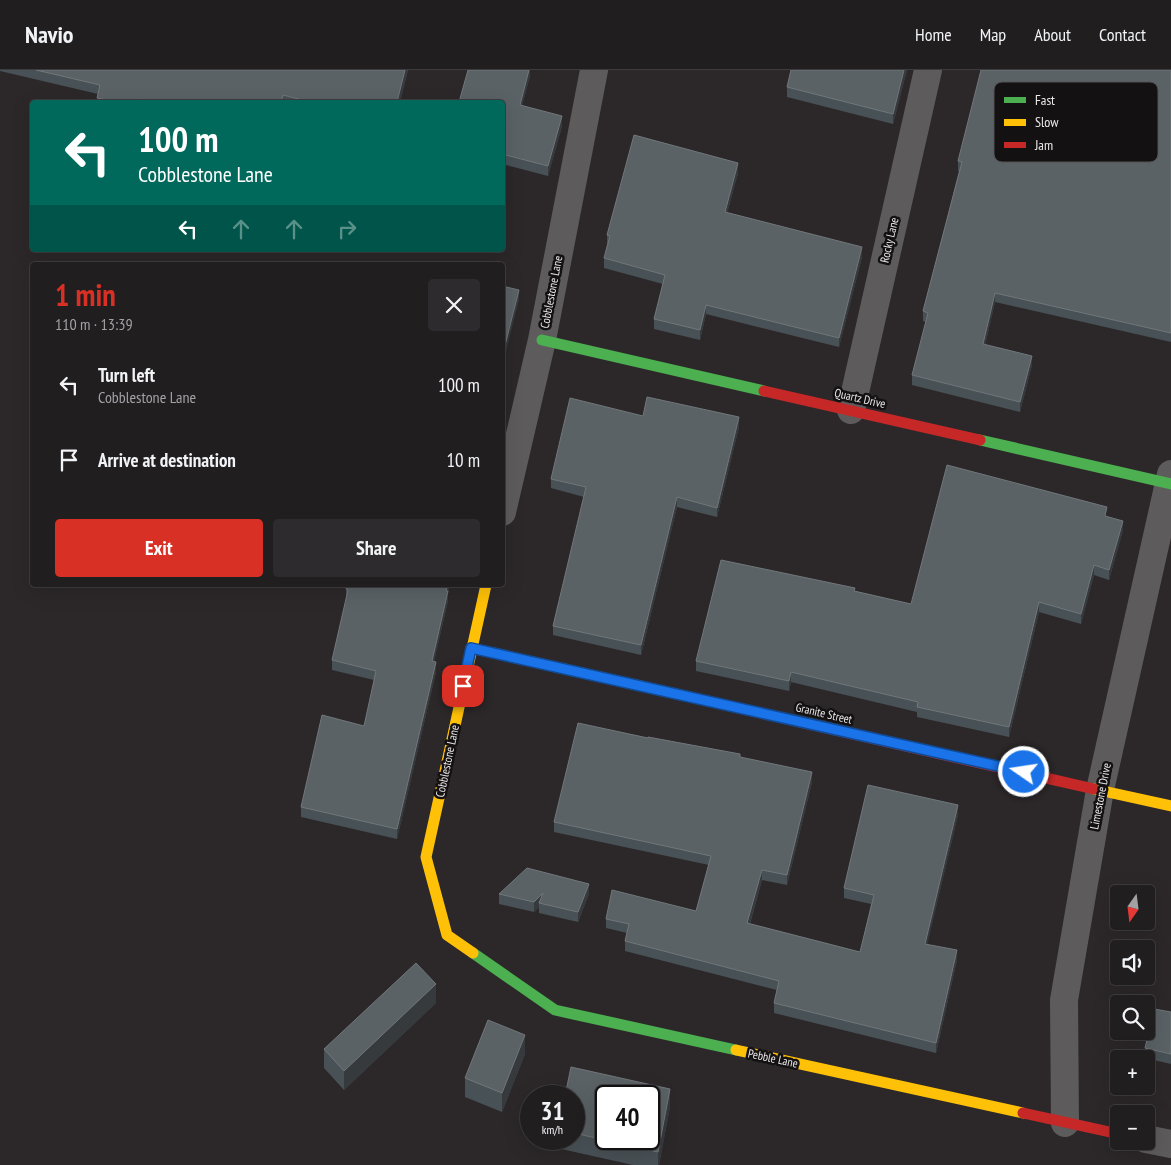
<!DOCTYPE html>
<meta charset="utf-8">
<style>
body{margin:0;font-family:"PT Sans Narrow",sans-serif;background:#2d2b2d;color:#f1f3f6;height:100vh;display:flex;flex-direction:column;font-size:19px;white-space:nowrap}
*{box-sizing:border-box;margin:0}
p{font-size:16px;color:#a2a2a5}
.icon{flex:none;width:28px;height:28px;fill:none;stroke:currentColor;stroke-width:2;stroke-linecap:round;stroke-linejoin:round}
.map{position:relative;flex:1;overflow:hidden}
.side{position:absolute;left:30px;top:192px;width:475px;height:325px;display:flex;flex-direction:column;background:#211e20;border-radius:5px;box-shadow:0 5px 20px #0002,0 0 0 1px #3e3c3e}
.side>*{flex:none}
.top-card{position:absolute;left:30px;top:30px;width:475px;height:152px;border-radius:5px;box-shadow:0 5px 20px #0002,0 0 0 1px #3e3c3e;background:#00695c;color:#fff;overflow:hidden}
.needle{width:32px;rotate:194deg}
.buttons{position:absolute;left:1110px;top:815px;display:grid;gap:10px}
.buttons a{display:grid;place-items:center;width:45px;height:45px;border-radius:5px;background:#211e20;box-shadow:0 5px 20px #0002,0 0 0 1px #3e3c3e;font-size:25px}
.speed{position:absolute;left:520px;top:1015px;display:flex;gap:10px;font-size:25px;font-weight:700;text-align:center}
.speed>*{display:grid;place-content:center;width:65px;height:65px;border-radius:50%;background:#211e20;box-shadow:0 5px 20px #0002,0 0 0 1px #3e3c3e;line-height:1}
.speed small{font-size:12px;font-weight:400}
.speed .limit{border:2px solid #111;border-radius:8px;background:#fff;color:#111}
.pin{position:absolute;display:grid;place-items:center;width:42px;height:42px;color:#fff;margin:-21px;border-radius:10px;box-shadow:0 2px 8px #0006}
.me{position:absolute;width:55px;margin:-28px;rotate:283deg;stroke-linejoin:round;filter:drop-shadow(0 0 4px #0008)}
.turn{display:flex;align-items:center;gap:18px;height:105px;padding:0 25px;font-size:22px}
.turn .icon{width:65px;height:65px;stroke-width:2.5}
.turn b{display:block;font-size:35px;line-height:42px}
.lanes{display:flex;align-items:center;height:48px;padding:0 25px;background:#0003;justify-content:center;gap:25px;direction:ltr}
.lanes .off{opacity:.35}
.round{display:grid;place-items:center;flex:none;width:52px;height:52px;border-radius:5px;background:#2d2b2d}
.head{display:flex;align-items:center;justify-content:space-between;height:85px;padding:0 25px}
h1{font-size:30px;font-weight:600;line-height:38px;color:#d93025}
.button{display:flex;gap:10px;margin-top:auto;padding:10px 25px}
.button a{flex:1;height:58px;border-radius:5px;background:#d93025;color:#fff;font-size:20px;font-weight:600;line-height:58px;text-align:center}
.button a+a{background:#2d2b2d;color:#f1f3f6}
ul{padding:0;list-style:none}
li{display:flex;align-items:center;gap:15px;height:75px;padding:0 25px}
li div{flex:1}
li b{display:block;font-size:19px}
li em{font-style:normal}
header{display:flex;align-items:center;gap:30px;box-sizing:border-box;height:70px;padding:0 25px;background:#211e20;border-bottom:1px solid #3e3c3e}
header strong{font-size:24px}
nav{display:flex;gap:28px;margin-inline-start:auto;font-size:18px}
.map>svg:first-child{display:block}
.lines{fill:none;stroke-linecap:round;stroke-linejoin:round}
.street{stroke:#5e5b5c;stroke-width:28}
.fast{stroke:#4caf50;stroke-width:11}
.slow{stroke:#ffc107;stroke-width:11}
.jam{stroke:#c62828;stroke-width:11}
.wall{fill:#485155}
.shaded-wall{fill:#363a3d}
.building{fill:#5a6265;stroke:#71777a;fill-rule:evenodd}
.route-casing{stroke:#114b97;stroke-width:12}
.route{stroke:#1a73e8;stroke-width:9}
.labels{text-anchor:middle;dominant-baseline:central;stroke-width:5;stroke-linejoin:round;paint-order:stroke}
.street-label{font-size:12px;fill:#ede8ea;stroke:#131112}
.key{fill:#131112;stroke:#545253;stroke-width:1}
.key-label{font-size:14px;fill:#ede8ea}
</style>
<header>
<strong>Navio</strong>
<nav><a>Home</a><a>Map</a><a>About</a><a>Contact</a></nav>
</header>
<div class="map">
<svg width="1171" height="1095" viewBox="0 0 1171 1095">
<rect width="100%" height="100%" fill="#2c282a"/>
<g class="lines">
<path class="street" d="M851,340L928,0
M502,442L542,270L594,0
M1065,1053L1064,930L1100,720L1171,404
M1146,1069L1171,1074"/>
<path class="fast" d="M542,270L764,321
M980,370L1171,414
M471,578L690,627
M473,883L555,940L736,980"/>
<path class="slow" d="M1094,719L1171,736
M473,883L447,865L426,787L486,515
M736,980L1023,1043"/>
<path class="jam" d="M764,321L980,370
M690,627L1094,719
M1023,1043L1119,1064"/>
</g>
<path class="wall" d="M0,0H408L400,32H97L98,24L0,1Z
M530,0V6L522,35L562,56L548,106L502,94V32Z
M907,0L893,54L787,27V17Z
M1171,0V272L995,232L985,275L1032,295L1020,342L912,315V305L926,252L923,251V241L959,101H958V91Z
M738,103L727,143L862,187L839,277L706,244L700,270L654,259V249L663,214L604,198V188L607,175V165Z
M643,346L739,357L717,447L677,437L641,585L553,565V556L584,427L551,418V409Z
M1107,446L1123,460L1109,510L1094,505L1081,554L1039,542L1009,667L917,647V642L791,612L789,621L696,601V591L855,521L911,534Z
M346,519L448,524V531L434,591L436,602L397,769L301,747V737L364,656L374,610L332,600V590L346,529Z
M648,668L740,687L812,712L787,815L762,810L750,854L860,882L871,834L844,828V818L958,745L927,874L957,890L936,983L774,943V933L777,920L625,881V871L627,863L606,858V849L696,841L709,795L554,762V752Z
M499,824H589L578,852L539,843V837L534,842L499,834Z
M436,933L344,1020L324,998V979Z
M1171,942V994L1145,988V978Z
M525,984L502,1042L465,1027V1008Z
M574,1026L670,1037L659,1095H633L557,1078V1069H574Z"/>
<path class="shaded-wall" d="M405,0H408L400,32H397Z
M529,0H530V6L520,44V35Z
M904,0H907L893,54V44Z
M562,46V56L548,106V96Z
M738,93V103L725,152V142Z
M862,177V187L839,277V268Z
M519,220V230L502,297V287Z
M995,223V232L983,284V274Z
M706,235V244L700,270V260Z
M1032,286V295L1020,342V332Z
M739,347V357L717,447V438Z
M677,427V437L641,585V575Z
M1123,451V460L1109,510V500Z
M1094,495V505L1081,554V544Z
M448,515H450L448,524V531L432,601V591Z
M1039,532V542L1009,667V657Z
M436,592V602L397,769V759Z
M791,602V612L789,621V611Z
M812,702V712L787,815V805Z
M958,735V745L925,884V874Z
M762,800V810L747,863V853Z
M589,814V824L578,852V842Z
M543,823L539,833V837L534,842V832Z
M957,880V890L936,983V973Z
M436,914V933L344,1020V1001Z
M525,965V984L502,1042V1023Z
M670,1019V1037L659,1095H658V1082Z"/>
<path class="building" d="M36,0H405L397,32H310L283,25L281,32H154L141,29L140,32H116L97,28L100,15Z
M468,0H529L520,35L562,46L548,96L502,84V32H459Z
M791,0H904L893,44L787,17Z
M981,0H1171V263L995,223L983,274L1032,286L1020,332L912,305L928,243L923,241L962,92L958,91Z
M634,65L738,93L725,142L862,177L839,268L706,235L700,260L654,249L665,205L604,188L610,166L607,165Z
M502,216L519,220L502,287Z
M647,327L739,347L717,438L677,427L641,575L553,556L586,417L551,409L570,328L643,346Z
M947,395L1107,437L1105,446L1123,451L1109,500L1094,495L1081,544L1039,532L1009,657L917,637L918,632L791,602L789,611L696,591L721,490L855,518L854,521L911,534Z
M347,515H448L446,521H448L432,591L436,592L397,759L301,737L322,645L364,656L376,601L332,590L348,520L346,519Z
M578,653L648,668V667L740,684V687L812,702L787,805L762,800L747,853L860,882L874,825L844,818L868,715L958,735L925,874L957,880L936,973L774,933L779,911L625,871L629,854L606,849L612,820L696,841L711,786L554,752Z
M527,798L589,814L578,842L539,833L543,823L534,832L499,824Z
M416,893L436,914L344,1001L324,979Z
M1154,939L1171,942V984L1145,978Z
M488,950L525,965L502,1023L465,1008Z
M571,997L670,1019L658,1082L574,1063V1026H565ZM606,1026H649V1069H606Z"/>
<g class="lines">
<g class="route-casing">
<path id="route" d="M463,616L471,578L1024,702"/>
</g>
<use href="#route" class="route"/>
</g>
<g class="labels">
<g class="street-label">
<text transform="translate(889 170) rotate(-77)">Rocky Lane</text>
<text transform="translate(551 222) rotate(-79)">Cobblestone Lane</text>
<text transform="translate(860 328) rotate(13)">Quartz Drive</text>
<text transform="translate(824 643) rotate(13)">Granite Street</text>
<text transform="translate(447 691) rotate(-78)">Cobblestone Lane</text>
<text transform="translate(1100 726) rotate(-79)">Limestone Drive</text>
<text transform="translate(773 988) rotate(12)">Pebble Lane</text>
</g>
</g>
<rect x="994" y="12" width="164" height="80" rx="8" class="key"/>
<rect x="1004" y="27" width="22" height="6" fill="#4caf50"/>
<rect x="1004" y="49" width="22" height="7" fill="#ffc107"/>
<rect x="1004" y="72" width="22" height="6" fill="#c62828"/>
<g class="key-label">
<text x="1035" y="35">Fast</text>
<text x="1035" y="57">Slow</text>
<text x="1035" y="80">Jam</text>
</g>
</svg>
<div class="buttons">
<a><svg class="needle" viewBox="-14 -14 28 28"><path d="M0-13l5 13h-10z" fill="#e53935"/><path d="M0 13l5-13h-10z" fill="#a2a2a5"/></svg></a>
<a><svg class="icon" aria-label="sound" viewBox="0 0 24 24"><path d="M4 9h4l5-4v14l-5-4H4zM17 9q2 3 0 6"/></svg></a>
<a><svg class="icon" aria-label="search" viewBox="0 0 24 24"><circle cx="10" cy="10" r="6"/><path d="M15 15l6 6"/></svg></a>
<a>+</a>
<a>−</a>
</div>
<div class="speed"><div>31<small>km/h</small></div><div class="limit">40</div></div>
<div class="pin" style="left:463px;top:616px;background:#d93025"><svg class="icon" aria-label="arrive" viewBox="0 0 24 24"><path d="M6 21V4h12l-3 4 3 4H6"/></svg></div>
<svg class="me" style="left:1024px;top:702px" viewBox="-20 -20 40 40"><circle r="17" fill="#1a73e8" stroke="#fff" stroke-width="3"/><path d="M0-11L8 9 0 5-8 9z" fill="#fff"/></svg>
<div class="top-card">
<div class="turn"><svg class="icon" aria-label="left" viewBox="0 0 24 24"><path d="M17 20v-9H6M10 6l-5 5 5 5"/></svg><div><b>100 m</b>Cobblestone Lane</div></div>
<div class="lanes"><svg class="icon" aria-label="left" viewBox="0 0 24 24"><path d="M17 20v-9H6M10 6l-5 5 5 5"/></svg><svg class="icon off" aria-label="ahead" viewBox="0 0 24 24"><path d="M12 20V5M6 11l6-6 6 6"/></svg><svg class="icon off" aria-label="ahead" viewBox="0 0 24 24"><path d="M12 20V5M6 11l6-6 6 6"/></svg><svg class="icon off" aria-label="right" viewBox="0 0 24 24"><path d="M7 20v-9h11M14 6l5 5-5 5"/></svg></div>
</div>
<section class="side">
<div class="head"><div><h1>1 min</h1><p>110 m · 13:39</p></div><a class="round"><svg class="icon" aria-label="close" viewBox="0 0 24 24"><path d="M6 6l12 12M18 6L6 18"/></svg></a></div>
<ul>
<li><svg class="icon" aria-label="left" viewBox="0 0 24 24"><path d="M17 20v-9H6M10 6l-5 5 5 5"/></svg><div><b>Turn left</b><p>Cobblestone Lane</p></div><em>100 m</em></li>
<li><svg class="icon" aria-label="arrive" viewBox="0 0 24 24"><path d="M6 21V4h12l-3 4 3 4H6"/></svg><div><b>Arrive at destination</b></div><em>10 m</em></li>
</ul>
<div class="button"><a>Exit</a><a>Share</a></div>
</section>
</div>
